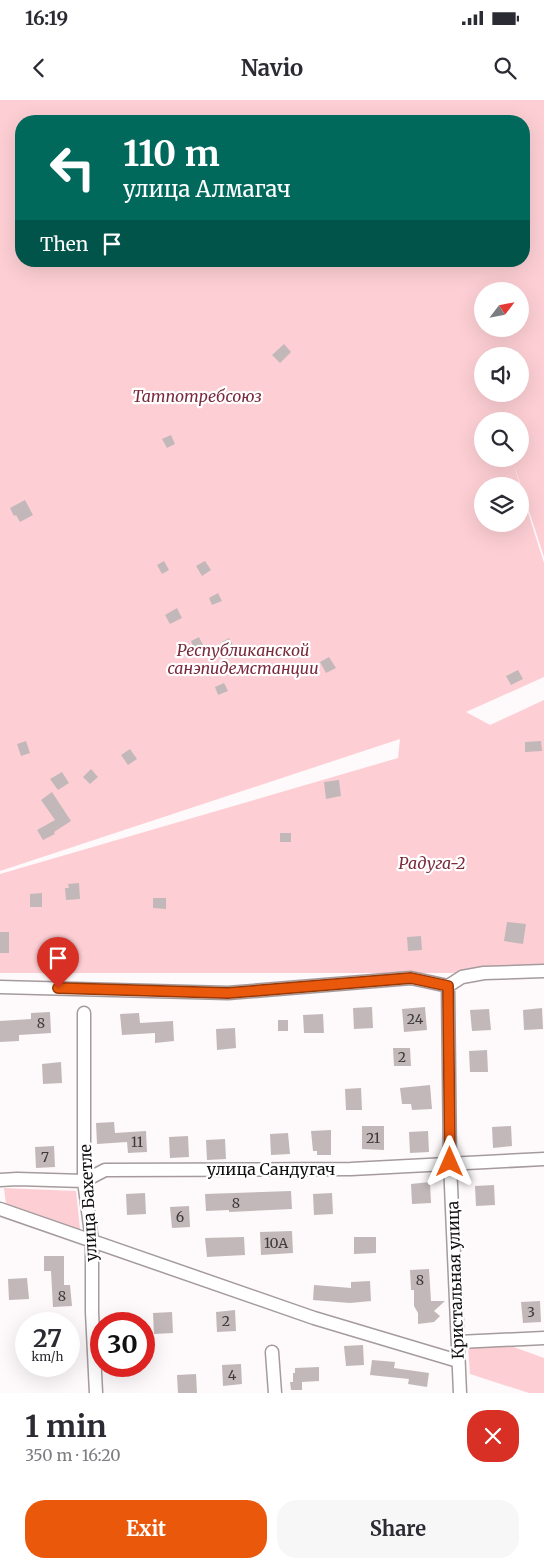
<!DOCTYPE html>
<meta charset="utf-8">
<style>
body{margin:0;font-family:Merriweather,serif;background:#f7f7f7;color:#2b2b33;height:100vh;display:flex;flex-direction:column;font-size:19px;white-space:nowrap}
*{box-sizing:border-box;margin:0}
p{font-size:16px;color:#7c7c81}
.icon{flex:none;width:28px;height:28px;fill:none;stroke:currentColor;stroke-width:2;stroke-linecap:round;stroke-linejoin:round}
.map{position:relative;height:1293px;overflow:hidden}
.drawer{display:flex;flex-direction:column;background:#fff;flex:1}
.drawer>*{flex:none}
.top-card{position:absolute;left:15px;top:15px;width:515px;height:152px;border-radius:20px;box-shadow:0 5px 20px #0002;background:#00695c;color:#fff;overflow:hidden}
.needle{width:32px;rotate:58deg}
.tools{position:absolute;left:474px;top:182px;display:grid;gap:10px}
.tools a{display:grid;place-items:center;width:55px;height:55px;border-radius:50%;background:#fff;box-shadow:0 5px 20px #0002;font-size:25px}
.speed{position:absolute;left:15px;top:1212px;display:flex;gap:10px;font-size:25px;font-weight:700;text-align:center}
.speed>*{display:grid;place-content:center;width:65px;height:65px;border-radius:50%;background:#fff;box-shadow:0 5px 20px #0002;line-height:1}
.speed small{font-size:12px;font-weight:400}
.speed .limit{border:8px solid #d22;background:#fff;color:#111}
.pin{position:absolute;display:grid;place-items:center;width:42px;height:42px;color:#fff;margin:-51px -21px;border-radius:50% 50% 50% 0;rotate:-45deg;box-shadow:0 0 5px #0007}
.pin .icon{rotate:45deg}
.me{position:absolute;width:55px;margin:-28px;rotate:0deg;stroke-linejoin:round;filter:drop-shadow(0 0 4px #0008)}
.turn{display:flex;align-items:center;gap:18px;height:105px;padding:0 25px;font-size:22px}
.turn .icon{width:65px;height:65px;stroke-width:2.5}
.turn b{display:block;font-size:35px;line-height:42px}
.then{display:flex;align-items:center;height:48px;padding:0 25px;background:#0003;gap:10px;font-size:19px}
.round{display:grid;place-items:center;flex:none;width:52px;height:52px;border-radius:20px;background:#f7f7f7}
.head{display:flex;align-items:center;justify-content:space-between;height:85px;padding:0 25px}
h1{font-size:30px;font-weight:700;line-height:38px}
.primary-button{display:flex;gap:10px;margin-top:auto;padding:10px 25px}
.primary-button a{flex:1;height:58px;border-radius:20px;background:#ea580c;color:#fff;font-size:20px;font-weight:700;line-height:58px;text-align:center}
.primary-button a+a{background:#f7f7f7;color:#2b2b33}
.status{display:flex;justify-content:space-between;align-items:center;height:35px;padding:0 25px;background:#fff;direction:ltr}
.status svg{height:14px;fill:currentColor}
header{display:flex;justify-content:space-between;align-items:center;height:65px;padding:0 25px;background:#fff;font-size:22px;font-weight:700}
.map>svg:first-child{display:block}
.green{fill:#fdcfd4;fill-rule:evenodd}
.building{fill:#c2b8b9}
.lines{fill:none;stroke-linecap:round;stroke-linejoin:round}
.minor-casing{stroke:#a59b9c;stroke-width:15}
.minor{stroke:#fff;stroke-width:12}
.route-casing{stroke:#983908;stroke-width:12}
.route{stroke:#ea580c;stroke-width:9}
.labels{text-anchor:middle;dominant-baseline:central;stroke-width:4.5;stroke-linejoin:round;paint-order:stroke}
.number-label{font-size:14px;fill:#3e393a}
.park-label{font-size:16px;font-style:italic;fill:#7a2a3b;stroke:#fff}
.street-label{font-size:16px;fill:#120f0f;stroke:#fff}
</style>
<div class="status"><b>16:19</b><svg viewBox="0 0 49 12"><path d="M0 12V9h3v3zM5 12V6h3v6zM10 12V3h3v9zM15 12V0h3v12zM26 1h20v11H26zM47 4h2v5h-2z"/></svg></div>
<header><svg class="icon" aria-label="back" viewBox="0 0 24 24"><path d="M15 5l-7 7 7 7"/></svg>Navio<svg class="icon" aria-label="search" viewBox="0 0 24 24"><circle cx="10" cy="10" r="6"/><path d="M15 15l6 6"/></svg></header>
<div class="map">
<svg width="544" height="1293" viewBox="0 0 544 1293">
<rect width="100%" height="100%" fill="#fef9fa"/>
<path class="green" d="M0,0H544V457L514,365L520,386H482V424H520V387L544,463V577L466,612L490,625L544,600V869L458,873H0V774L398,658L400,639L0,771ZM21,21H524V161H21ZM482,191H520V229H482ZM482,256H520V294H482ZM482,321H520V359H482Z
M4,1088L76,1091L80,1129L6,1104Z
M468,1246H511L544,1258V1293H529L470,1274Z"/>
<path class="building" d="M284,244L291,252L280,263L272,255Z
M171,335L175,344L167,348L162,339Z
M25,400L33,415L20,422L16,415L14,416L10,408Z
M164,461L169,470L162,474L157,465Z
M205,461L211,470L202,476L196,466Z
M218,493L222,501L212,505L209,498Z
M177,508L182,518L170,524L165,515Z
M199,537L203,545L194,549L191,541Z
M229,538L234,547L227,551L222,542Z
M329,557L336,568L326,573L320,562Z
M518,570L523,579L511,585L506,576Z
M224,583L228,591L218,595L215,587Z
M26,641L30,653L21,656L17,644Z
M541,641L542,651L525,652V642Z
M130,649L137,659L128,665L121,655Z
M91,669L98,677L90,684L83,677Z
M62,672L69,683L58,690L50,679Z
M339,680L341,696L326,699L324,682Z
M52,692L71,721L54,732L55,734L43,740L37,730L55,720L41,700Z
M280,733H291V742H280Z
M79,783L80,799L66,800L65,788H69L68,784Z
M42,793V807H30V794Z
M153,798H166V809L153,808Z
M507,822L526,824L523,844L504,841Z
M0,832H9V853H0Z
M421,836L422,850L408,851L407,837Z
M372,907L373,928L354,929L353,908Z
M425,907L427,930L404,932L402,909Z
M542,908L543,929L524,930L523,910Z
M489,909L491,930L472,931L470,910Z
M50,912L51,933L19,935V941L0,942V921L31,919V913Z
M139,913L140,923L173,921L174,941L155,943V933L122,935L120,914Z
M323,914L324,933H304L303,915Z
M278,920H288V931H278Z
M235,928L236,948L217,950L216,929Z
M393,948H410L411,966H394Z
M487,950L488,972H470L469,951Z
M61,962L62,983L43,984L42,964Z
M430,985L432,1009L412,1010L411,1004H402L400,988Z
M361,988L362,1010H346L345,989Z
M114,1022L115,1033L146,1031L147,1052L128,1053L127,1042L97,1044L96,1023Z
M362,1026H384V1050L362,1049Z
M511,1026L512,1046L493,1048L492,1027Z
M331,1030V1055H317V1051H313L311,1031Z
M428,1031L429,1052L410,1053L409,1032Z
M288,1033L290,1054L271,1055L270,1034Z
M188,1036L189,1057L170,1058L169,1037Z
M225,1039L226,1059L207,1060L206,1040Z
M54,1046L55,1067L36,1068L35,1047Z
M430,1082L431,1103L412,1104L411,1084Z
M494,1085L495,1105L476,1106L475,1086Z
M291,1091L292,1109L229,1112V1110L206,1111L205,1094Z
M145,1093L146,1114L127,1115L126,1094Z
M332,1093L333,1114L314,1115L313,1094Z
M189,1106L190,1127L172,1128L170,1107Z
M292,1131L293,1153L261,1155L260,1132Z
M244,1137L245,1155L207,1157L205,1138Z
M354,1137H376V1153L354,1154Z
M44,1156H64V1185H70L72,1206L53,1207L51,1171H44Z
M429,1169L431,1201H445L434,1211L440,1216L434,1222L418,1224V1213L414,1206V1190H411L410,1170Z
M27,1178L29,1199L9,1200L8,1179Z
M370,1181L371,1201L350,1203L313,1200L314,1185L351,1188V1182Z
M540,1201L541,1222L523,1223L521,1202Z
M235,1210L236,1231L217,1232L216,1212Z
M172,1212L173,1233L154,1234L153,1213Z
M363,1245L364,1265L346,1266L344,1246Z
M372,1260L395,1262L394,1268L429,1273L427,1287L408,1284L409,1279L370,1275Z
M241,1264L242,1284L223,1286L222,1265Z
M319,1267V1281L302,1282V1290H291L290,1282H293V1273H295V1268Z
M196,1274L197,1293H178L177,1275Z"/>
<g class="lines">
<g class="minor-casing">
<path id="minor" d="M448,886L450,1063L460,1293
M0,887L228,893L411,878L448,886L462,877L484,873L544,871
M84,913V1081L92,1141V1212L96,1293
M0,1080L17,1079L84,1081L105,1070L351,1069L544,1059
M0,1109L314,1218L458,1261
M458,1242L544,1238
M272,1252L275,1293"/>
</g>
<use href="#minor" class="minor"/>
</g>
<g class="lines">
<g class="route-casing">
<path id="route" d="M58,888L228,893L411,878L448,886L450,1062"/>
</g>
<use href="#route" class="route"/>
</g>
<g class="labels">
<g class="number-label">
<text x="415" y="919">24</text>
<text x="41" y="923">8</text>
<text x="402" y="957">2</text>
<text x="373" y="1038">21</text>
<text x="137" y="1042">11</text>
<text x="45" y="1057">7</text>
<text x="236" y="1103">8</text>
<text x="180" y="1117">6</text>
<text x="276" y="1143">10А</text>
<text x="420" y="1180">8</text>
<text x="62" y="1196">8</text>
<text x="531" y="1212">3</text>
<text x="226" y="1221">2</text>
<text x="232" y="1275">4</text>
</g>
<g class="park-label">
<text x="197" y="296">Татпотребсоюз</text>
<text x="243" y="550">Республиканской<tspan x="243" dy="18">санэпидемстанции</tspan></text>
<text x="432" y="763">Радуга-2</text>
</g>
<g class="street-label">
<text x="271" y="1069">улица Сандугач</text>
<text transform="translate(88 1103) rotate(-93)">улица Бахетле</text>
<text transform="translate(455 1180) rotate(-92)">Кристальная улица</text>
</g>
</g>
</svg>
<div class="tools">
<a><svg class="needle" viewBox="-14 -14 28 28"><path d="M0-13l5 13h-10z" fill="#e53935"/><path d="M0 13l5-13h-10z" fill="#7c7c81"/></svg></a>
<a><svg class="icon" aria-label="sound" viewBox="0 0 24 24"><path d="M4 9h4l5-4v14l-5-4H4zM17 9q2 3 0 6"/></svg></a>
<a><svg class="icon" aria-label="search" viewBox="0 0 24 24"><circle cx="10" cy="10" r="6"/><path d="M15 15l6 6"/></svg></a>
<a><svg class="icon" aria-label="layers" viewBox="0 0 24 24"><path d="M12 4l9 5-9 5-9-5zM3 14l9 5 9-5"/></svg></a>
</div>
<div class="speed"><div>27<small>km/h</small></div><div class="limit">30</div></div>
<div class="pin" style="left:58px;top:888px;background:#d93025"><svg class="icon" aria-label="arrive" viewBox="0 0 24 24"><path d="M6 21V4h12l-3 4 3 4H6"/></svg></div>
<svg class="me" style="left:450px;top:1062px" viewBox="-20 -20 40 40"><path d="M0-17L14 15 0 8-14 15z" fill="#ea580c" stroke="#fff" stroke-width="4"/></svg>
<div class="top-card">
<div class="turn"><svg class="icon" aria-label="left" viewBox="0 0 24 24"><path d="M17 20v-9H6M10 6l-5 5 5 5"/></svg><div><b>110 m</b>улица Алмагач</div></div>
<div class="then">Then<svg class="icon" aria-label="arrive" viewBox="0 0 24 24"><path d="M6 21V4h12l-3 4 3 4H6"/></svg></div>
</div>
</div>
<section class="drawer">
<div class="head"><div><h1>1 min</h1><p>350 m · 16:20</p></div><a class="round" style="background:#d93025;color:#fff"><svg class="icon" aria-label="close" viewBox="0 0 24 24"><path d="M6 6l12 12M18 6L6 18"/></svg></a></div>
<div class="primary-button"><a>Exit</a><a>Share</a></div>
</section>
